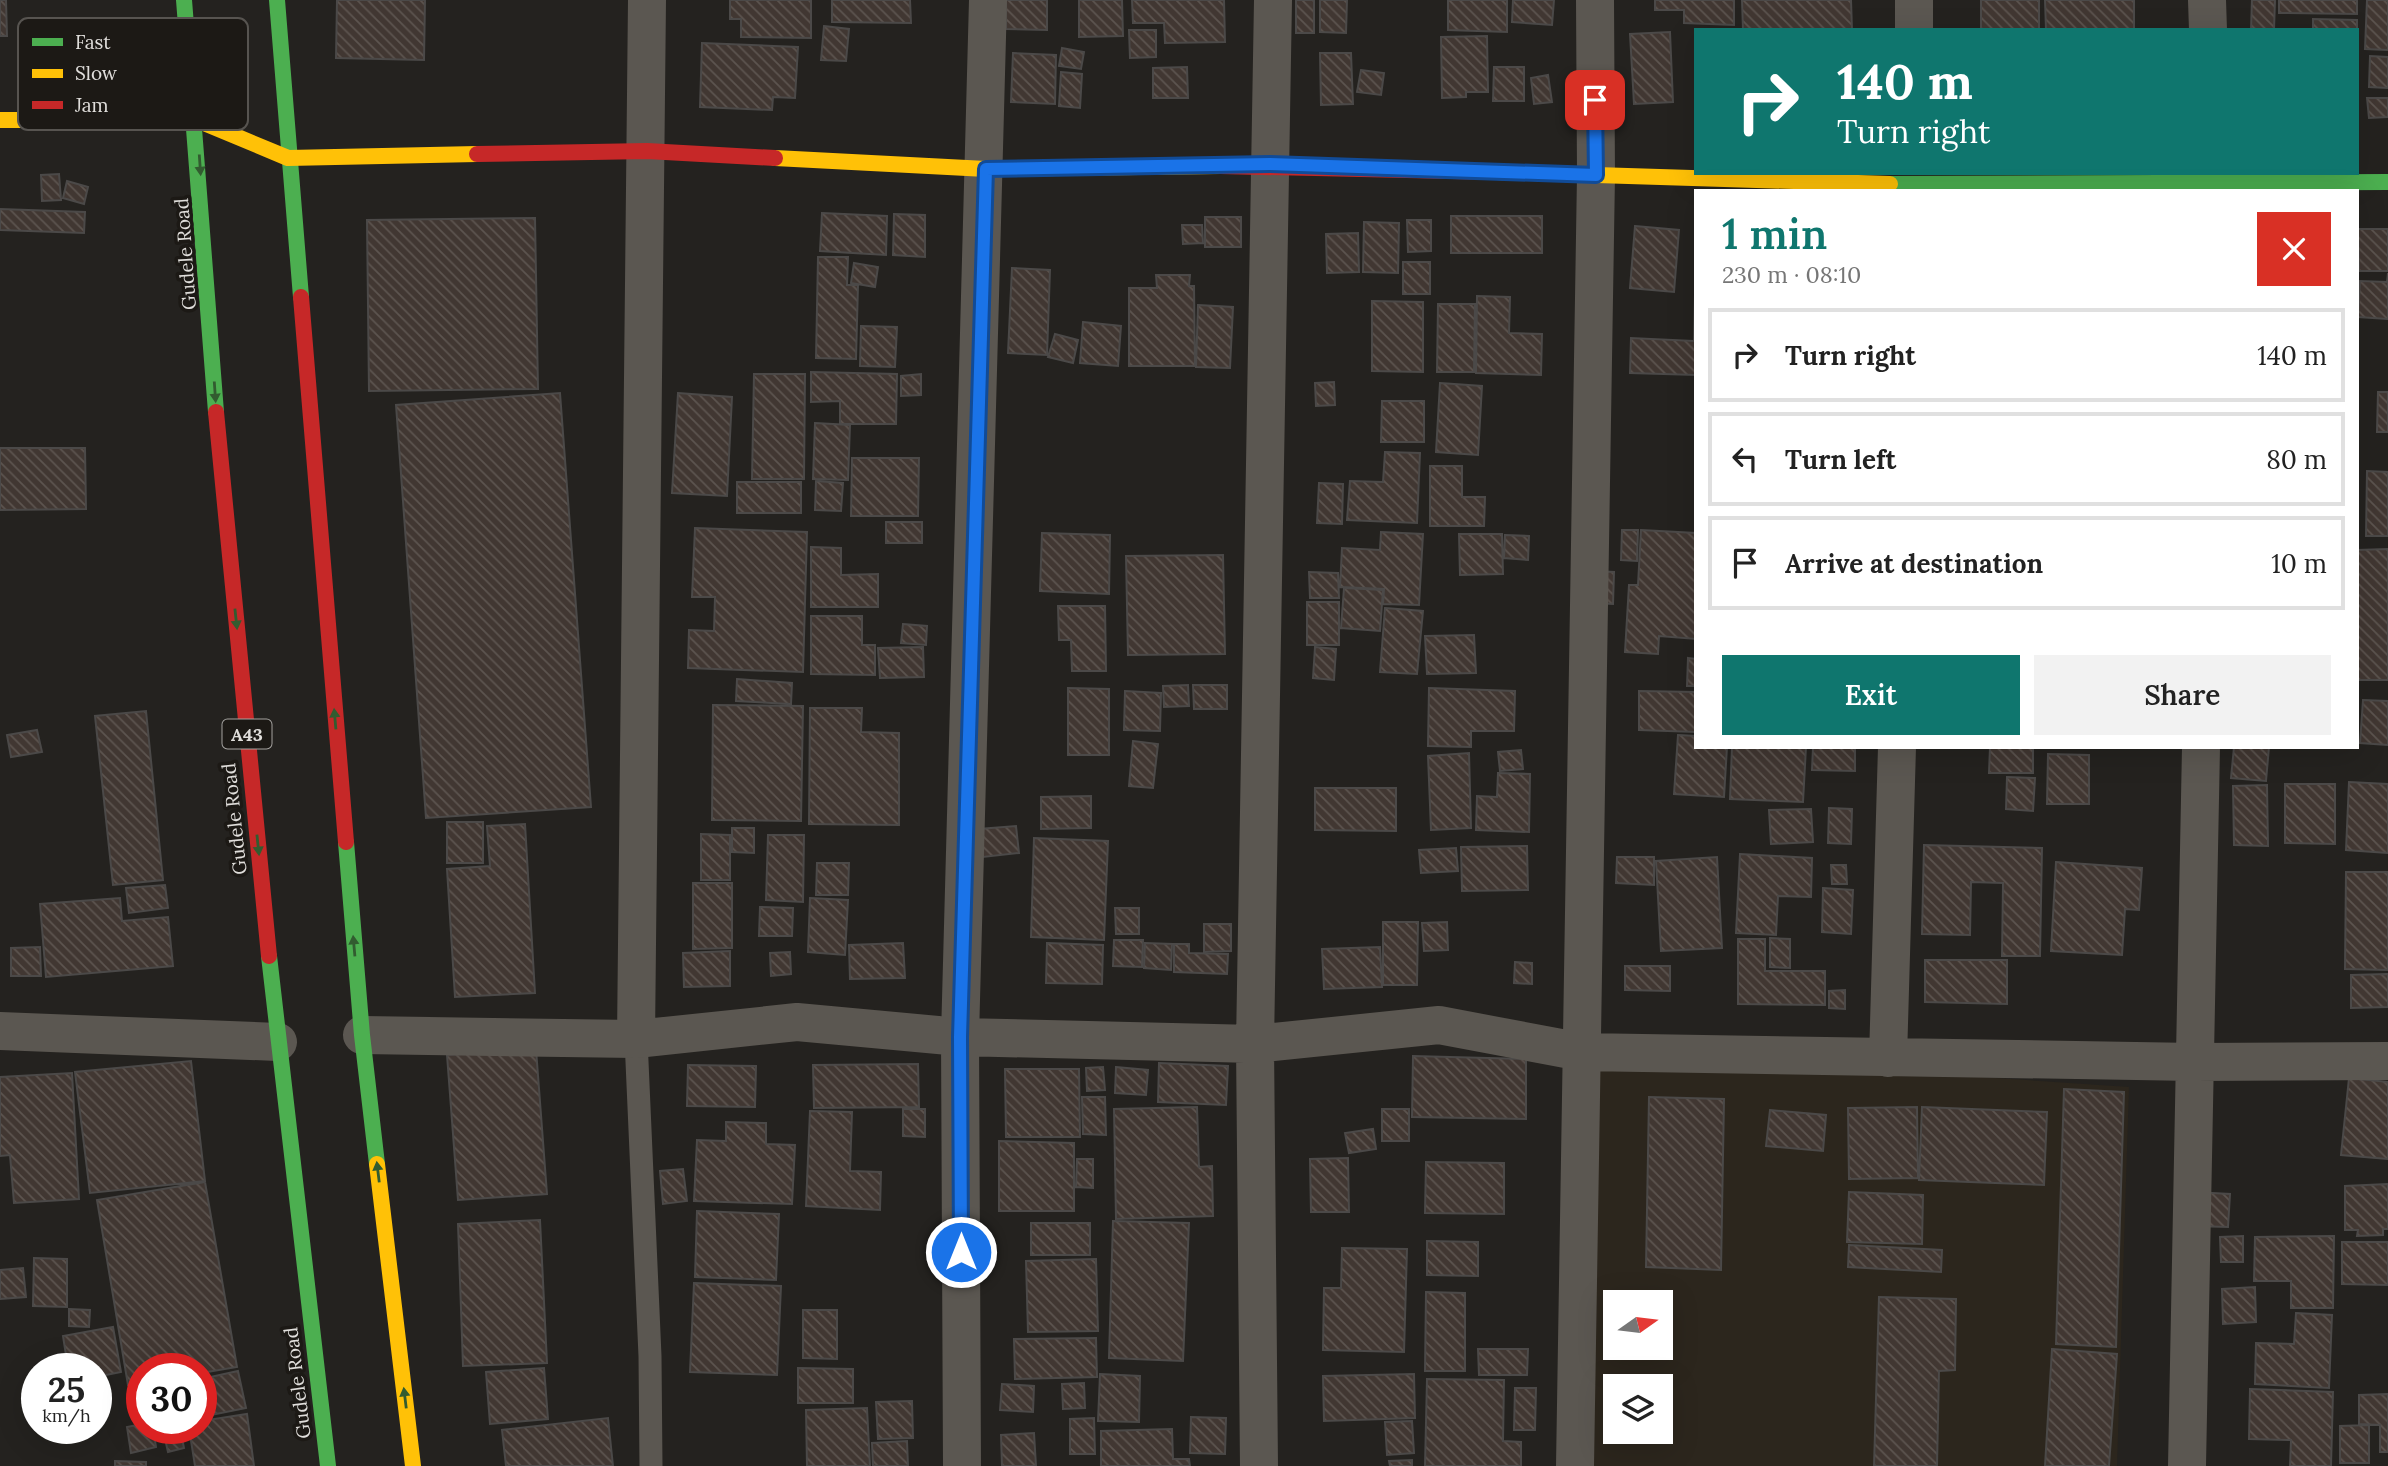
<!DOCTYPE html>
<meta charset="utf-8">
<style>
body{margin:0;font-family:Lora,serif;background:#f2f2f2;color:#222;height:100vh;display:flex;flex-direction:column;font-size:26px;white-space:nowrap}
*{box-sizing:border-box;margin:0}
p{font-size:23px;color:#767676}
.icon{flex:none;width:38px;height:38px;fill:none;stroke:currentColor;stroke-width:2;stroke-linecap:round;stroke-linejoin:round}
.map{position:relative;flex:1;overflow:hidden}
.panel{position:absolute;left:1694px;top:189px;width:665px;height:560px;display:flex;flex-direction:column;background:#fff;border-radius:0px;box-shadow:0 7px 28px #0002}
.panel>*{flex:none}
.hud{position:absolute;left:1694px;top:28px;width:665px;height:147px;border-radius:0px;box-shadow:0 7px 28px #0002;background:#0f766e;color:#fff;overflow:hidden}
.needle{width:46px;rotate:76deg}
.tools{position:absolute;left:1603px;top:1290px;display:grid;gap:14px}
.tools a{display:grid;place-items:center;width:70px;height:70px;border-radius:0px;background:#fff;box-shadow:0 7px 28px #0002;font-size:35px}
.speed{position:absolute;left:21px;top:1353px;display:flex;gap:14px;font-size:35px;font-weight:700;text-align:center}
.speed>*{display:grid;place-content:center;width:91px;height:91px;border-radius:50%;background:#fff;box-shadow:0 7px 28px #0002;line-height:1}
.speed small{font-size:18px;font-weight:400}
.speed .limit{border:10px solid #d22;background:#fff;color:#111}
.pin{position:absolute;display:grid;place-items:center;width:60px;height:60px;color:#fff;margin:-30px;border-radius:14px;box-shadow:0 4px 10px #0006}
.me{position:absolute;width:77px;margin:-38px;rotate:0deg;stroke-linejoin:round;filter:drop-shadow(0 0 5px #0008)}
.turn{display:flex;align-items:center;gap:24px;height:147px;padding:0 28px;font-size:32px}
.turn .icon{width:91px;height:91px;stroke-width:2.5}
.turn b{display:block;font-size:49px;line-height:60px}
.round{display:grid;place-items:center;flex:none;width:74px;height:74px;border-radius:0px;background:#f2f2f2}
.overview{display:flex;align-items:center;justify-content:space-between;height:119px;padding:0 28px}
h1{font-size:42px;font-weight:600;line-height:52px;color:#0f766e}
.cta{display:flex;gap:14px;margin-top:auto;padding:14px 28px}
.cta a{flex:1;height:80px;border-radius:0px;background:#0f766e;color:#fff;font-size:28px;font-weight:600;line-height:80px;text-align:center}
.cta a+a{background:#f2f2f2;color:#222}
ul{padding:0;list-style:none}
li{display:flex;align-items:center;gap:21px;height:94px;margin:0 14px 10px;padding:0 14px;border:4px solid #e0e0e0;border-radius:0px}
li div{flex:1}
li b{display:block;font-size:26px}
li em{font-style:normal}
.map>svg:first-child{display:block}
.built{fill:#2c261d;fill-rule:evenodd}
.building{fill:url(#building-back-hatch);stroke:#4b4948;stroke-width:2}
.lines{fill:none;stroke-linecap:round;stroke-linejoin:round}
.lane{stroke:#5b5751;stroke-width:23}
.street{stroke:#5b5751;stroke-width:38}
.fast{stroke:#4caf50;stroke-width:16}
.slow{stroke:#ffc107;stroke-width:16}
.jam{stroke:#c62828;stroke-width:16}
.oneway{fill:#325c30}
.route-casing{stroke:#114b97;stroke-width:18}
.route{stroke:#1a73e8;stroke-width:12}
.labels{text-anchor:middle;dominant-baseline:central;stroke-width:7;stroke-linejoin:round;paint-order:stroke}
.shield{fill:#1c1915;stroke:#a5a3a0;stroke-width:2}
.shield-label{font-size:18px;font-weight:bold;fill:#e0dedb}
.street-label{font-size:19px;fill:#e0dedb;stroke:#1c1915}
.key{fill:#1c1915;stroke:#575450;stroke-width:2}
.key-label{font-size:19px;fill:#e0dedb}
</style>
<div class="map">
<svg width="2388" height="1466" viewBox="0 0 2388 1466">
<defs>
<pattern id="building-back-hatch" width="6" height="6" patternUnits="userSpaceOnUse" patternTransform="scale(1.75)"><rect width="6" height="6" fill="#413732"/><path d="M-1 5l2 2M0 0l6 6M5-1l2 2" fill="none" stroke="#5c544f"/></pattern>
</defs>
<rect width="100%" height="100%" fill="#24221f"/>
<path class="built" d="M1578,1050L2129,1087L2117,1466H1569ZM1615,1302H1661V1348H1615ZM1615,1386H1661V1432H1615Z"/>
<path class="building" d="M0,0H6L7,36H0Z
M337,0H425L424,60L336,58Z
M730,0H811V38L741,37V19H730Z
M832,0H910L911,23L832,22Z
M1006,0H1047V30L1006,29Z
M1079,0H1122L1123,36L1079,37Z
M1132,0H1224L1225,42L1165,43L1164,23H1133Z
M1296,0H1314V33H1296Z
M1320,0H1347L1346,33L1320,32Z
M1448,0H1507V32L1448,30Z
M1513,0H1554L1552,25L1512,22Z
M1655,0H1734V25L1684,23V10H1655Z
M1742,0H1851L1852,30H1743Z
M1981,0H2039V30H1981Z
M2045,0H2134V30H2046Z
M2252,0H2275L2274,30H2251Z
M2279,0H2357V14L2279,13Z
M2367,0H2388V50L2365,49Z
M2313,19L2357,20V87V30H2313Z
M824,26L849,29L846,61L821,60Z
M1129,30H1156V57L1130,58Z
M1670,32L1673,102L1634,104L1630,34Z
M1487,36L1488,92H1466V97L1442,98L1441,37Z
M702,43L798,47L795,98L773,97L772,110L700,107Z
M1062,48L1084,52L1081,69L1059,66Z
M1013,53L1056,55L1055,104L1011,102Z
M1320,53H1351L1353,104L1321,105Z
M2370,56L2388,57V88L2369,87Z
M1187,67L1188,98H1153V68Z
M1494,67H1524V101H1493Z
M1361,70L1384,73L1381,95L1357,92Z
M1061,72L1082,74L1080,108L1059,106Z
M1548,75L1552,102L1534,104L1531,78Z
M2367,98H2388V117L2369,118Z
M59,174L61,200L42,201L41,175Z
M67,181L88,187L84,204L63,198Z
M0,209L85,212L84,233L0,230Z
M822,213L887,216L886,255L820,251Z
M894,214L925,215V257L893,255Z
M1451,216H1542V253H1451Z
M1205,217H1241V247H1205Z
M535,218L538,389L369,391L367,220Z
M1407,220H1431V251L1408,252Z
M1364,222L1399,223L1398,273L1363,272Z
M1182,225H1202L1203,243L1183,244Z
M1635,226L1679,230L1674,292L1630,288Z
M2358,229H2388V271H2359Z
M1358,233L1359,272L1327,273L1326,234Z
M818,257H848L847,285H858L856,359L816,358Z
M1403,262H1430V294H1403Z
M854,263L878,267L875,287L851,283Z
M1012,268L1050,270L1047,355L1008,353Z
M2388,273V319L2358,317L2360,281L2387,282Z
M1156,275H1190L1189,286H1194L1195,366H1129V288H1157Z
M1695,294L1696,375L1630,373L1631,338L1694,341Z
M1477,296L1510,297L1509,333L1542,334L1541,375L1476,373Z
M1372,301L1423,302V372L1372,371Z
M1438,304H1475L1474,372H1437Z
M1198,305L1233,307L1230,368L1196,367Z
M1083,322L1121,326L1118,366L1080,363Z
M861,326L897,327L895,367L860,366Z
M1055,334L1078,340L1073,363L1048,357Z
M811,372L897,374L896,424H840V401L811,402Z
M754,374H805L804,479H752Z
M921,374V395L901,396V376Z
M1334,382L1335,405L1316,406L1315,383Z
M1440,383L1482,386L1478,455L1436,452Z
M2378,392H2388V432H2377Z
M560,393L591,807L426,818L396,405Z
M678,393L732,397L727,496L672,493Z
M1382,401H1424V442H1381Z
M815,423L850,425L848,480L813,479Z
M0,448H85L86,509L0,510Z
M1385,452L1420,453L1417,523L1347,520L1350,481L1383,482Z
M852,458H919L918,516H851Z
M1430,466H1462V497H1485L1484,526H1430Z
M2367,471L2388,472V536H2366Z
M816,481L843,483L841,511L815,510Z
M737,482H801V513H737Z
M1319,483L1343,484L1342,524L1317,523Z
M886,522H922V543H886Z
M695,528L807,532L803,672L688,668L689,630L714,631L715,597H692Z
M1622,530H1638L1637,561L1621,560Z
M1641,530L1696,533V639L1659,636L1658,654L1625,652L1629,585H1638Z
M1381,532L1423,534L1419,605L1383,604L1384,589L1340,587L1342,548L1380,550Z
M1042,533L1110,535L1109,594L1040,591Z
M1459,534H1502L1503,574L1460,575Z
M1505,535L1529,536L1528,560L1504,558Z
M811,547L841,548V575L878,574V607H811Z
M2388,549V680H2357V550Z
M1223,555L1225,654L1128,655L1126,556Z
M1594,571L1614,572L1613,604L1593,603Z
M1309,572L1338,573L1339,598H1310Z
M1344,588L1383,590L1380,631L1341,628Z
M1307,602H1339V645H1307Z
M1058,606H1105L1106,671H1072L1071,640H1059Z
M1385,608L1423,611L1417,674L1380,672Z
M811,616H862V645H875V675L811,674Z
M903,624L927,626L926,645L901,643Z
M1474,635L1476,673L1427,674L1425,636Z
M923,647L924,677L880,678L878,648Z
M1315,647L1336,649L1334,680L1313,678Z
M1688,658L1696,659V686H1687Z
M737,679L792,683L791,704L736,701Z
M1188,685L1189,706L1164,707L1163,686Z
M1193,685H1227V709H1194Z
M1068,688L1109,689V755H1068Z
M1429,688L1515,691L1514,731H1471V747L1428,746Z
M1125,691L1161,693L1160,731L1124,730Z
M1639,691L1696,692V732L1639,730Z
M2363,700L2388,701V745L2360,743Z
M713,705L803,706L801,821L712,820Z
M810,708H862L861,732L899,733V825L809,824Z
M146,711L163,880L113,885L95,716Z
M37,730L42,752L11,757L7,735Z
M1678,735L1696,736V747H1727L1724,797L1674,794Z
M1133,741L1158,744L1153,788L1129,786Z
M1732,747H1806L1803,802L1730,799Z
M1813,747H1855V771L1812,770Z
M1990,747H2033V773H1989Z
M2234,747H2269L2266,781L2231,778Z
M1521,750L1523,769L1500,771L1498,752Z
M1469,753L1471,828L1431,830L1428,756Z
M2048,754L2089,755V804H2047Z
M1498,773L1530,774L1529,832L1476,830L1477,796L1497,797Z
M2007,777L2035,778L2033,811L2006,809Z
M2349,782L2388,784V853L2346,850Z
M2285,784H2335V844L2285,843Z
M2267,785L2268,846L2234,845L2233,786Z
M1315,788H1396V831L1315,830Z
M1091,796V828L1041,829V797Z
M1829,808L1852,809L1851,844L1828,843Z
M1811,809L1813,842L1771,844L1769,810Z
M447,822H483V863H447Z
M525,824L535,993L455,997L447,869L490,866L487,826Z
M1016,826L1019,853L983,857L979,829Z
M732,828H754V853L732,852Z
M701,834L730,835V880H701Z
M768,835H804L803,902L766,900Z
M1034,838L1108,841L1104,940L1031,937Z
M1924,845L2042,848L2040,956H2002L2003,883L1971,882L1970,935L1922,934Z
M1527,846L1528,890L1462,891L1461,847Z
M1456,848L1458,871L1421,873L1419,850Z
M1740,854L1812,858L1811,897L1778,896L1776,935L1736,933Z
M1617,857H1654V885L1616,883Z
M1717,857L1722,948L1661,951L1656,861Z
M2056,862L2142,868L2139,910L2125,909L2122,955L2051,951Z
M817,863H849L848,895H816Z
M1831,865H1846L1847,884H1832Z
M2346,872H2388V970L2345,969Z
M693,883H732V948L693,949Z
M165,885L168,908L129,913L126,888Z
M1823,888L1853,890L1851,934L1822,932Z
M120,898L122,921L168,917L173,966L46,977L40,904Z
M810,898L848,900L845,955L808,952Z
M760,907L793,908L792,936H759Z
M1115,908H1139V934H1116Z
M1383,922H1418L1417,985H1383Z
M1447,922L1448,950L1424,951L1422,923Z
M1204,924H1231V951L1204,952Z
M1770,938L1790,939V968L1770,967Z
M1738,939H1765V971H1825V1005L1738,1004Z
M1114,940H1143L1142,967L1113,966Z
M903,943L905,978L850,979L849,945Z
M1047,943L1103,945L1102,984L1046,983Z
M1145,943L1172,944L1171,970L1144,968Z
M1174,944H1189V953L1228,954L1227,974L1174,972Z
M40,947L41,976H11V948Z
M1380,947L1382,987L1324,989L1322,949Z
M730,951V986L684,987L683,953Z
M790,952L791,974L771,976L770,953Z
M1925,960H2007V1004L1925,1002Z
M1515,962L1532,963V984L1514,983Z
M1625,966H1670V991L1625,990Z
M2388,974V1007L2351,1008V975Z
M1845,990V1009L1829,1008V991Z
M536,1049L547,1194L458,1200L447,1055Z
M1413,1056L1526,1059V1119L1412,1117Z
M191,1061L205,1181L90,1193L75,1072Z
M1159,1063L1228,1066L1226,1105L1158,1102Z
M918,1064L919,1107L814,1108L813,1065Z
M688,1065L756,1066L755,1107L687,1106Z
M1103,1067L1105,1090L1087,1091L1086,1068Z
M1116,1067L1148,1070L1146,1095L1115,1093Z
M1005,1069H1079L1080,1137H1006Z
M72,1073L79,1199L14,1203L10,1155L0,1156V1077Z
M2349,1078L2388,1082V1159L2341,1155Z
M2064,1089L2124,1092L2116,1347L2056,1344Z
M1082,1097H1105L1106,1135L1083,1134Z
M1649,1097L1724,1099L1721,1270L1646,1267Z
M1197,1107L1199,1167L1212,1166L1213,1216L1116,1219L1114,1109Z
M1917,1107L1918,1178L1849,1179L1848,1108Z
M1922,1107L2047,1112L2044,1185L1919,1180Z
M903,1109H925V1137L903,1136Z
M1382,1109H1409V1141H1382Z
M1770,1110L1826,1115L1823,1151L1766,1146Z
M810,1111L852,1112L850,1171L881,1172L880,1210L806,1206Z
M726,1122L766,1123V1144L795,1145L792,1204L694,1201L697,1140L726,1141Z
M1373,1129L1376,1149L1349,1153L1345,1133Z
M999,1141L1074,1143V1211H999Z
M1348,1158L1349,1212H1311L1310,1159Z
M1077,1159H1093V1188L1076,1187Z
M1426,1162L1504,1163V1214L1425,1213Z
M683,1169L687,1201L663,1204L660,1171Z
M205,1182L237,1367L201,1373V1368H142V1383L128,1385L97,1200Z
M2388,1184V1229H2383V1235L2357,1236L2358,1230H2345V1186Z
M1849,1192L1923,1195L1922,1244L1847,1242Z
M2194,1192L2230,1194L2228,1227L2193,1226Z
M697,1211L779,1214L776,1280L695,1277Z
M540,1220L547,1363L463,1366L458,1224Z
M1113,1221L1189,1223L1183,1361L1109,1358Z
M1031,1223H1090V1255H1031Z
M2243,1236V1262H2221L2220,1237Z
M2334,1236L2333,1308H2291V1281H2254L2255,1237Z
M1427,1241L1478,1242V1276L1427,1275Z
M2342,1242H2388V1285L2342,1284Z
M1849,1245L1942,1250L1941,1272L1848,1267Z
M1342,1248L1407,1249L1404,1352L1323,1350L1324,1288H1341Z
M34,1258L67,1259V1307L33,1306Z
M1096,1259L1098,1331L1028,1332L1026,1261Z
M23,1268L26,1297L0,1299V1270Z
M694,1283L781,1286L777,1375L690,1372Z
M2255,1287L2256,1322L2223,1324L2222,1289Z
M1426,1292L1465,1293V1371H1425Z
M1879,1297L1956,1299L1955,1370L1939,1371L1937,1466H1874Z
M69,1309L90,1310L89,1327L69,1326Z
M803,1310H837V1359L803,1358Z
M2296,1313L2332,1315L2329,1388L2255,1384L2256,1343L2294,1344Z
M113,1327L121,1372L96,1377V1368H68L63,1336Z
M1096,1338L1097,1377L1015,1379L1014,1339Z
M1478,1349H1528L1527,1375H1479Z
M2052,1349L2117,1354L2109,1466H2045Z
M544,1368L548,1419L490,1424L486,1372Z
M798,1368L853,1369V1403H798Z
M238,1371L246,1408L201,1417V1379Z
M1100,1374L1140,1376L1139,1422L1098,1421Z
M1414,1374L1415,1418L1324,1421L1323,1376Z
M1427,1379L1504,1380L1503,1441L1521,1442V1466H1425Z
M1084,1383L1085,1408L1063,1409L1062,1384Z
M1002,1384L1034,1386L1033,1412L1000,1410Z
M1515,1388H1536L1535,1430H1514Z
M2250,1389L2333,1392L2331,1466H2290L2291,1440L2249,1439Z
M2388,1394V1452H2380V1425L2359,1424V1395Z
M912,1401L913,1438L878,1439L876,1402Z
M867,1408L870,1466H807L806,1410Z
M247,1414L254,1466H195L189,1428H201V1421Z
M1191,1417L1226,1418L1225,1454L1190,1453Z
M608,1418L613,1466H506L502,1430Z
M1094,1418L1095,1454H1070V1419Z
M1412,1421L1414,1453L1387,1455L1385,1422Z
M142,1424V1428H153L156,1447L131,1453L127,1427Z
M2369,1425V1463H2340V1426Z
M180,1428L184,1448L168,1452L163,1430Z
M1172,1429L1173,1459H1189L1190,1466H1101V1431Z
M1034,1433L1036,1466H1002L1001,1435Z
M907,1441L908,1466H873L872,1443Z
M1412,1460V1466H1390L1389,1461Z
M115,1461L146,1462V1466H115Z"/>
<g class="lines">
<path class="lane" d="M636,1039L650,1356L651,1466"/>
<path class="street" d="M2207,0L2208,30
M1914,30V0
M0,1031L278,1042
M362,1035L636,1039L797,1022L960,1037L1255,1044L1439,1025L1582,1052L2195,1062L2388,1061
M636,1039L647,0
M1888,1058L1897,747
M962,1466L960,1037L988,0
M1259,1466L1255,1044L1273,0
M1575,1466L1596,175L1595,0
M2187,1466L2201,747"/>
<path class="fast" d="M184,0L216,412
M277,0L301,297
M1890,184L2388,182
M346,842L362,1035L377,1164
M269,956L328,1466"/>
<path class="slow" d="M0,120H197L288,158L477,154
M775,158L986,169L1220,166
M1497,172L1890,184
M377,1164L413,1466"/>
<path class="jam" d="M477,154L647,151L775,158
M1220,166L1497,172
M301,297L346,842
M216,412L269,956"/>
</g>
<defs><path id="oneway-solid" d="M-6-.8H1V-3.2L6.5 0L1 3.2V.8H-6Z" transform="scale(1.75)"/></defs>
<g class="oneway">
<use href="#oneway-solid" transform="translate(200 165) rotate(86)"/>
<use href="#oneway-solid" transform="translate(215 392) rotate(86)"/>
<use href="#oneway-solid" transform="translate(236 619) rotate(84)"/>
<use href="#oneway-solid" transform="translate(335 719) rotate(-95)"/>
<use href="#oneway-solid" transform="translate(258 845) rotate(84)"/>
<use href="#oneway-solid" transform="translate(354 946) rotate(-95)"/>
<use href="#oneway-solid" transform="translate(378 1172) rotate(-97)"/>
<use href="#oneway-solid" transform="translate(405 1398) rotate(-97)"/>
</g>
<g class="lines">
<g class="route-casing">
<path id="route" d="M961,1252L960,1037L986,169L1270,164L1596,175L1595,100"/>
</g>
<use href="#route" class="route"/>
</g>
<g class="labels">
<rect class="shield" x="222.5" y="719.5" width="49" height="29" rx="5"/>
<g class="shield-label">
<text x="247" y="734">A43</text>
</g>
<g class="street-label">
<text transform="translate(185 254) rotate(-94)">Gudele Road</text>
<text transform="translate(234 819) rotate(-96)">Gudele Road</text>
<text transform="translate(297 1383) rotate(-97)">Gudele Road</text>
</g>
</g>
<rect x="18" y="18" width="230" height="112" rx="10" class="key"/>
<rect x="32" y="38" width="31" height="8" fill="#4caf50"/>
<rect x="32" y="69" width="31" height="9" fill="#ffc107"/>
<rect x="32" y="101" width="31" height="8" fill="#c62828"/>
<g class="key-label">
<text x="75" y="49">Fast</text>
<text x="75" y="80">Slow</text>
<text x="75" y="112">Jam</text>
</g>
</svg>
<div class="tools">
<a><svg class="needle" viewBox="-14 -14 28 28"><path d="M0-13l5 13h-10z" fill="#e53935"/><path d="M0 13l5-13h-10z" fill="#767676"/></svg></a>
<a><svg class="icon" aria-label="layers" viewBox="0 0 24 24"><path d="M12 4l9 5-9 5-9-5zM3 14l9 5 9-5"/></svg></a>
</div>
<div class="speed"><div>25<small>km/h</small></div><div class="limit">30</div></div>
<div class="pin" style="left:1595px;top:100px;background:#d93025"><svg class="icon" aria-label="arrive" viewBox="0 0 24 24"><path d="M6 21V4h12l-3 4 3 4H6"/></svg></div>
<svg class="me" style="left:961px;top:1252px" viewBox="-20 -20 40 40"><circle r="17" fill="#1a73e8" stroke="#fff" stroke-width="3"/><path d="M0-11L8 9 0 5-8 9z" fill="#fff"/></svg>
<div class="hud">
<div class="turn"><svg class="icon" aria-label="right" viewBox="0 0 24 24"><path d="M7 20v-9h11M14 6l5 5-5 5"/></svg><div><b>140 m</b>Turn right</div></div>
</div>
<section class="panel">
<div class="overview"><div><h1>1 min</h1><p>230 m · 08:10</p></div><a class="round" style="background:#d93025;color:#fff"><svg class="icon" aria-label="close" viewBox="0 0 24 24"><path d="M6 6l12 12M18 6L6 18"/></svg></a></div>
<ul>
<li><svg class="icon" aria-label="right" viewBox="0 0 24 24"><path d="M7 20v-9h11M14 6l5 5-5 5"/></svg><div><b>Turn right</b></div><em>140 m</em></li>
<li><svg class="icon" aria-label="left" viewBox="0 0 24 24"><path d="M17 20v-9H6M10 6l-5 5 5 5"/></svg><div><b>Turn left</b></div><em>80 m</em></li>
<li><svg class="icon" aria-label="arrive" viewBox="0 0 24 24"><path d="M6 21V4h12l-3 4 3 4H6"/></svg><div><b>Arrive at destination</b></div><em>10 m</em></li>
</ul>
<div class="cta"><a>Exit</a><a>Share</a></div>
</section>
</div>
